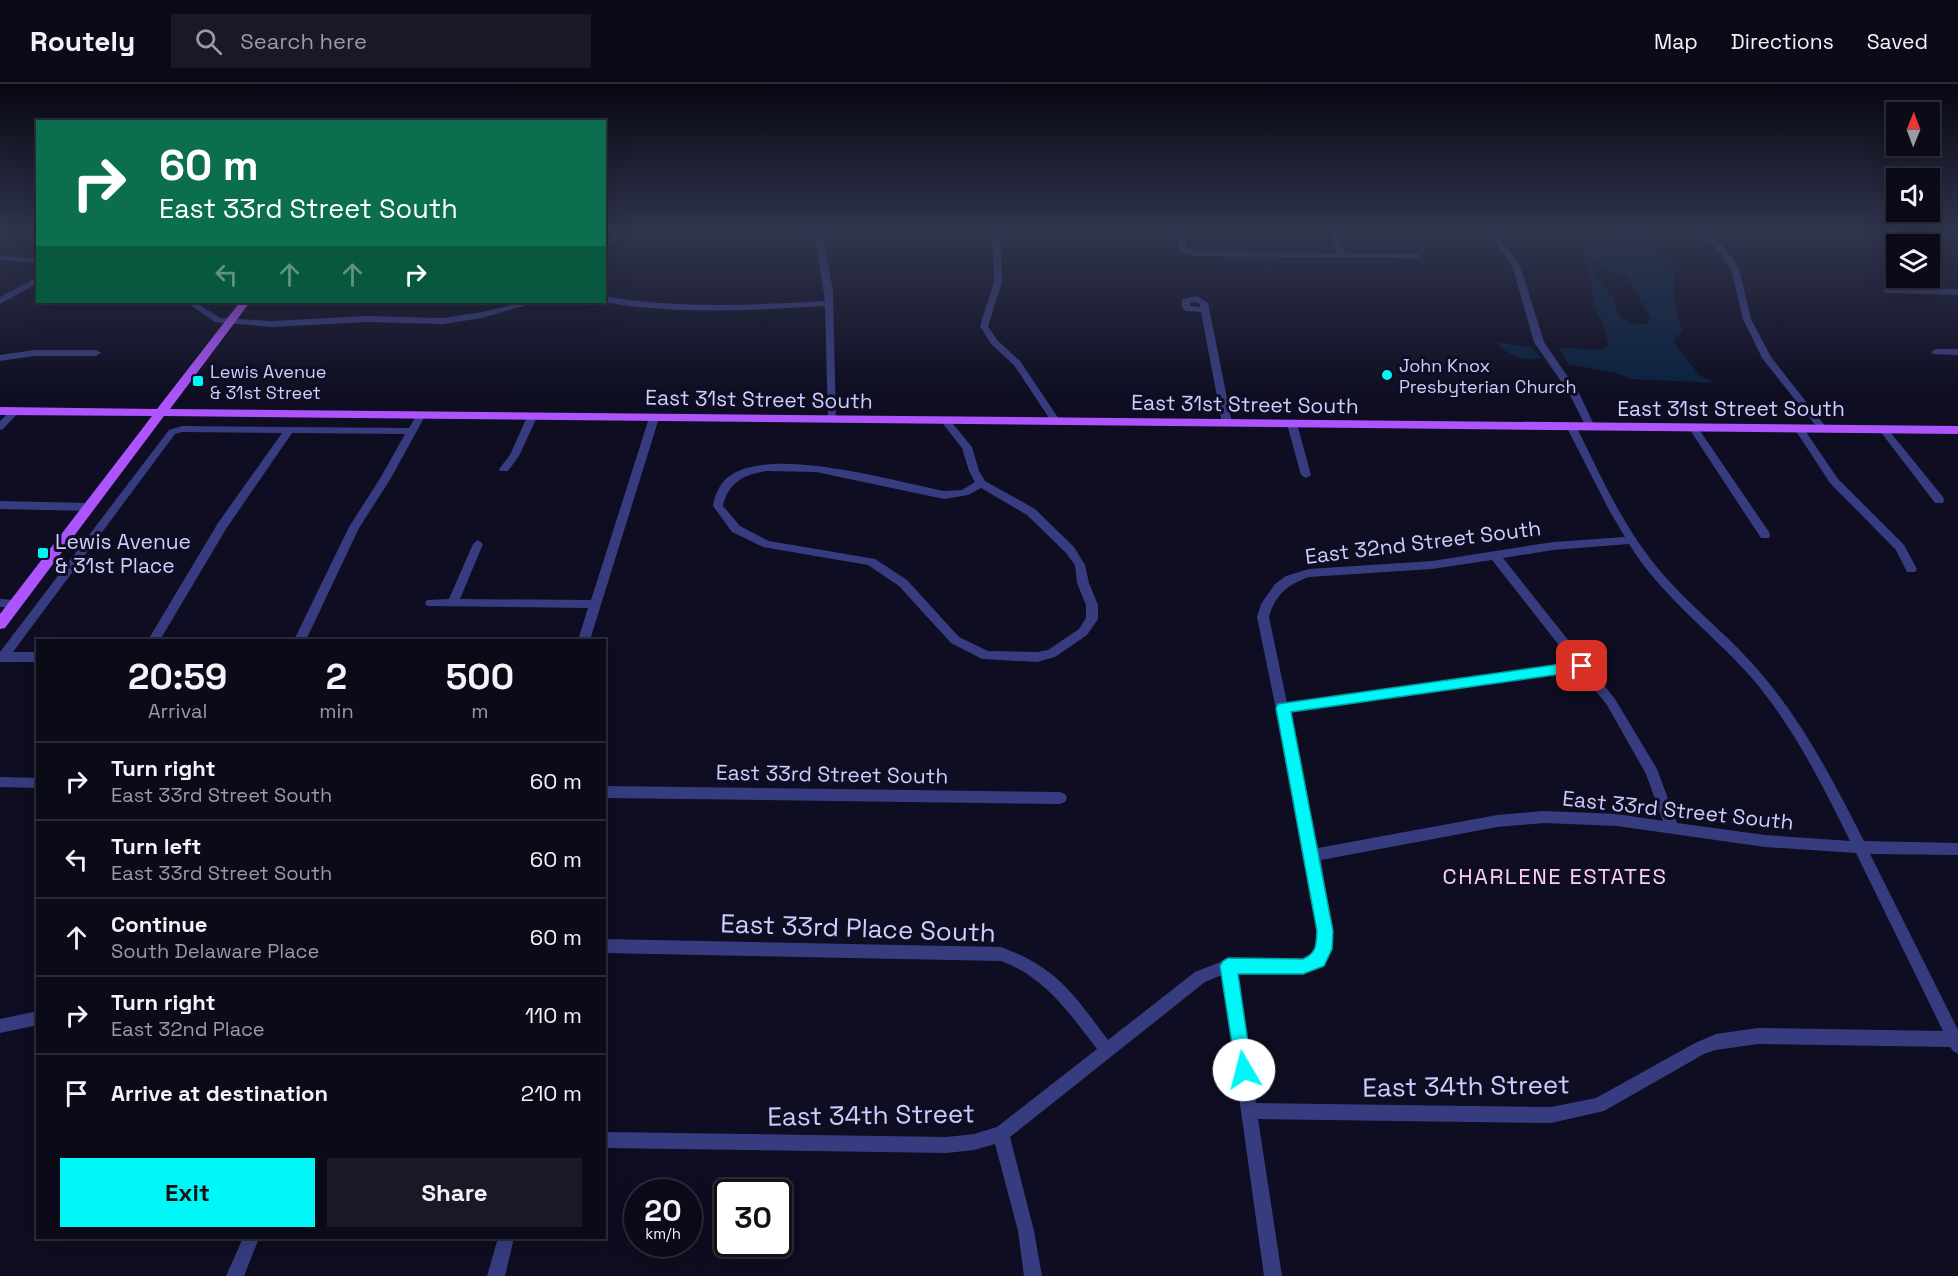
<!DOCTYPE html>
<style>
body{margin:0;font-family:"Space Grotesk",sans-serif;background:#181826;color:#f1f3f6;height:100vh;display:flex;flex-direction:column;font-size:22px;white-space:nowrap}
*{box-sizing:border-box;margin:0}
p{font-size:20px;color:#999aa2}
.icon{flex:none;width:33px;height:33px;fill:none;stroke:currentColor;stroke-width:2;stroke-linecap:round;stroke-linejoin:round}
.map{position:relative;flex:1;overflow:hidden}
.details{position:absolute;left:36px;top:555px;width:570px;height:600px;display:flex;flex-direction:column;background:#0a0a19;border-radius:0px;box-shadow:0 6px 24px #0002,0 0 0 2px #2a2b38}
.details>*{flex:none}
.banner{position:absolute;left:36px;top:36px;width:570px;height:183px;border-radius:0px;box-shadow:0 6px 24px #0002,0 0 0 2px #2a2b38;background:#0b6e4f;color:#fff;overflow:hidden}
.needle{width:39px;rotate:1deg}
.buttons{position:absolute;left:1886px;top:18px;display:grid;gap:12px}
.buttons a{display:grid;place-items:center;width:54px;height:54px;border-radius:0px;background:#0a0a19;box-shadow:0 6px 24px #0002,0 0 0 2px #2a2b38;font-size:30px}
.speed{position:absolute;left:624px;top:1095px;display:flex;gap:12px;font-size:30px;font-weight:700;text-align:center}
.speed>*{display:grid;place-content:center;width:78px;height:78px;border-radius:50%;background:#0a0a19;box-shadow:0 6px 24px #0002,0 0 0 2px #2a2b38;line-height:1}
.speed small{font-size:15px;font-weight:400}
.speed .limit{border:3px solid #111;border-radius:9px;background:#fff;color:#111}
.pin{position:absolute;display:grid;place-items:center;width:51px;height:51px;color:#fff;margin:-26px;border-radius:12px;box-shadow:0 3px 9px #0006}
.me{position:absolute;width:66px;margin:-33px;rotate:352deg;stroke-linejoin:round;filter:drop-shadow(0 0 4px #0008)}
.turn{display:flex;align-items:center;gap:21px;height:126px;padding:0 24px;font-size:27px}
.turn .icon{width:78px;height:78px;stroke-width:2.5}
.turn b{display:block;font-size:42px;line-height:51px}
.lanes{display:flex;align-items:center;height:57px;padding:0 24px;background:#0003;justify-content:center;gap:30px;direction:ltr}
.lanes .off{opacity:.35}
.eta{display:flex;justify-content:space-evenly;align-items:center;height:102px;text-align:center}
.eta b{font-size:36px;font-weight:800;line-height:42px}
.button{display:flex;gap:12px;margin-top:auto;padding:12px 24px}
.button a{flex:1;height:69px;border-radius:0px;background:#00f7f8;color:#111;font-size:24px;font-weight:800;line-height:69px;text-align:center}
.button a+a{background:#181826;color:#f1f3f6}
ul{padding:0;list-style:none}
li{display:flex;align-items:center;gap:18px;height:78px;padding:0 24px;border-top:2px solid #2a2b38}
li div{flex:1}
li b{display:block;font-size:22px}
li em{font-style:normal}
header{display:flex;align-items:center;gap:36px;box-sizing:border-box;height:84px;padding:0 30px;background:#0a0a19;border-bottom:2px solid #2a2b38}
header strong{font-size:28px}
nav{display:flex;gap:33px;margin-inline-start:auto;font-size:21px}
.search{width:420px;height:54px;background:#181826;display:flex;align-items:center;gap:15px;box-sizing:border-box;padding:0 21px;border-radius:0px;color:#999aa2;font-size:22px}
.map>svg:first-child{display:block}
.water{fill:#09213e;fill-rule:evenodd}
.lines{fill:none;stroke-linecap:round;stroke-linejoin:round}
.minor{fill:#373c80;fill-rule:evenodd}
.major{fill:#ae54ff;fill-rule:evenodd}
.route{fill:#00f7f8;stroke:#00a1a1;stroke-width:1.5}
.poi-dot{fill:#00f7f8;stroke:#0e0d21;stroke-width:2}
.labels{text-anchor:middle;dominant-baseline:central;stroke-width:6;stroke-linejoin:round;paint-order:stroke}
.far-poi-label{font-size:18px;fill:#cdcdff;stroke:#0e0d21;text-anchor:start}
.street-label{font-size:21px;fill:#cdcdff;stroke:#0e0d21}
.poi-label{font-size:21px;fill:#cdcdff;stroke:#0e0d21;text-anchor:start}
.neighbourhood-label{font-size:22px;letter-spacing:1.5px;fill:#ffcff2;stroke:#0e0d21}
.near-street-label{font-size:26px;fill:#cdcdff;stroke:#0e0d21}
</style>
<header>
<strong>Routely</strong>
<div class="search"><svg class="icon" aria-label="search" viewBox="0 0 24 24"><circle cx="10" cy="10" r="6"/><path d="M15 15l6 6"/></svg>Search here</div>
<nav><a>Map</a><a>Directions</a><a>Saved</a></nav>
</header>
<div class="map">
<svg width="1958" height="1192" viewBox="0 0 1958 1192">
<rect width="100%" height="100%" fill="#0e0d21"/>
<path class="water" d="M1617,147C1632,147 1667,173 1673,187C1677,196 1673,206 1674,215C1675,225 1680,237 1682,247L1673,257L1699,291L1716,299L1632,295L1616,289L1568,280L1558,263L1598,266L1609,262L1602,237L1593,221L1592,201L1581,170C1593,159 1620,167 1636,165L1638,162ZM1596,177L1612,188L1627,191L1650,234L1647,240L1632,241L1620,233L1612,213L1593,188L1591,178Z
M1497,258L1531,263L1541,274C1527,278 1504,271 1497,258Z"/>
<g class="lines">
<path class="minor" d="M618,147H626L604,166V159Z
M814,147H822L833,207L836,338L833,339L828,336L825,222C751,226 677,231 604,218V212C678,225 751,221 825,217Z
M992,147H1000L1002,198L988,242L997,256L1020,277L1061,338L1059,340H1053L1014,281L991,260L980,242L994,198Z
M1175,147H1183L1187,163L1196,168L1338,169L1330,147H1338L1346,169L1418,170L1422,172L1418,174L1195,172L1180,166Z
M1487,147H1495L1520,181L1544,258L1579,309L1595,343L1593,345H1587L1569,309L1534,258L1512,181Z
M1698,147H1706L1726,165L1739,184L1751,235L1771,273L1826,343V347H1820L1762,274L1743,235L1731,184L1720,169Z
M1795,147H1958V149H1799Z
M0,172L38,174V179L0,176Z
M38,193V199L0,220V213Z
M1888,204L1958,205V211L1885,209L1884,207Z
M1197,212L1208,219L1232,339L1227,342L1222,339L1201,228L1186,227L1182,224V215ZM1196,218L1200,220V223L1190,222V219Z
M186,218H195L220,234L272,237L366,232L443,234L482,228L525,218H537L482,234L443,240L366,238L272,243L215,238Z
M1936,265H1958V271L1933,270L1931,268Z
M34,266H96L101,269L96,272H34L0,277V271Z
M15,324L20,327L18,329L3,345L0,346V337L12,325Z
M420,329L425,332L391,394L359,444L306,556H294L349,443L381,393L405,350L292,349L226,445L160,556H148L218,439L282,349L182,348L175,350L13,568H38V578H0V568L169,346L182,342L409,344L417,330Z
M532,330L537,333L519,372L508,387H500L499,385L510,371L527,333Z
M654,331L659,334L590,556H578L588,524L427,522L425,519L427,516L449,515L473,460L478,456L483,460L460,515L591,516L649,334Z
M945,333L948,334L972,363L979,387L985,397L1035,425L1074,463L1085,481L1089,499L1098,521V535L1087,551L1055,573L1037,578L982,575L951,559L899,502L868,481L763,463L732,448L713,422C715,410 720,398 731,391C775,362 893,397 944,407L962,406L975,398L969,387L962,364L940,336ZM767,387L816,388L944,415L968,411L981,404L1027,431L1066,469L1075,481L1077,499L1086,521V534L1079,545L1048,566L1037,568L988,567L959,553L907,496L875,475L769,457L740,442L723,422C728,398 745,390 767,387Z
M1292,337L1297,340L1311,391L1306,394L1301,391L1287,340Z
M1571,339L1576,342C1598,386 1619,434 1649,473C1681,516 1725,547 1759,587C1803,638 1834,698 1864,757L1958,759V771L1870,770L1958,946V970L1953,967L1950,963L1758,960L1716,966L1704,970L1604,1027L1551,1039L1258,1035L1282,1192H1264L1222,891L1205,898L1010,1053L1034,1147L1042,1192H1024L1018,1147L995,1060L974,1066L947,1069L604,1064V1048L947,1053L974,1050L997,1043L1097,965C1069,929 1045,893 1001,877L604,869V855L1001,863C1058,884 1073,910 1108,956L1195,888L1228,875H1303L1313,871L1317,864L1318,847L1306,771L1257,533L1261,520L1275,500L1286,492L1309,485L1432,477L1553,458L1625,453L1609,426L1566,342ZM1629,460C1661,512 1710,547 1750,592C1792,640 1822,700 1850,757L1765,751L1677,739L1657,685L1615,615L1503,474L1553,466ZM1492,476L1573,579L1287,619L1269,533C1275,511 1288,500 1309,493L1432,485ZM1580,587L1607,621L1646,690L1663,737L1617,730L1544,727L1497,731L1318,764L1289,628ZM1544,739L1617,742L1765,763L1856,769L1943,947L1758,944L1716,950L1695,959L1596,1014L1551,1023L1256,1019L1236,889H1303L1323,881L1331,865L1332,847L1321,776L1497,743Z
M1693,340L1696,341L1769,448L1770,451L1769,454H1761L1688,343Z
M1799,341L1802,342L1838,395L1904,461L1917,485L1915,488H1907L1896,466L1830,399L1794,344Z
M1883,342L1886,343L1943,413L1944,416L1943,419H1935L1880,347L1878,345Z
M0,417L88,419L93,423L88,427L0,425Z
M0,515L16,516L22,520L16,524L0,523Z
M0,693L38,694V704L0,703Z
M604,702L1060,708L1065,710L1067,714L1065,718L1060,720L604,714Z
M38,927V941L0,949V935Z
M243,1154H259L244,1192H226Z
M498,1154H514L505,1192H487Z"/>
<path class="major" d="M1948,147H1958V154Z
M240,218H250L170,325L1958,342V350L164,332L5,544L0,545V530L152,332L0,331V323L157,325Z"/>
</g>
<linearGradient id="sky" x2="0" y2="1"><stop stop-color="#080712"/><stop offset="0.47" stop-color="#30354e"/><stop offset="1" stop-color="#30354e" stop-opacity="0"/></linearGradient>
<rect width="1958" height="313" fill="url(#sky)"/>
<path class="route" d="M1582,577L1589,582L1582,587L1291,628L1333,847L1332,865L1324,882L1303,890H1238L1252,986L1250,992L1244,995L1237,992L1220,882L1223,877L1228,874L1303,875C1317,869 1316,861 1317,847L1276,624L1278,620Z"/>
<g class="poi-dot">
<circle cx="1387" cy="291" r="6"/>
<rect x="192" y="291" width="12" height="12" rx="3"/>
<rect x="37" y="463" width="12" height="12" rx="3"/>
</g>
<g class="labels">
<g class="far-poi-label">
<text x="1399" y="281">John Knox<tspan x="1399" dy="21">Presbyterian Church</tspan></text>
<text x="210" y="287">Lewis Avenue<tspan x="210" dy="21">&amp; 31st Street</tspan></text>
</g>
<g class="street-label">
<text transform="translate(759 315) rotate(1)">East 31st Street South</text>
<text transform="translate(1245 320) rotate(1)">East 31st Street South</text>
<text x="1731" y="324">East 31st Street South</text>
<text transform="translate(1423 458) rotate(-7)">East 32nd Street South</text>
<text transform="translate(832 690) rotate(1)">East 33rd Street South</text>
<text transform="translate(1678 726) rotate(6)">East 33rd Street South</text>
</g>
<g class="poi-label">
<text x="55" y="457">Lewis Avenue<tspan x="55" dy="24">&amp; 31st Place</tspan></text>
</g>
<g class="neighbourhood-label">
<text x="1555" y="792">CHARLENE ESTATES</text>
</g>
<g class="near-street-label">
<text transform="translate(858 844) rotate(2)">East 33rd Place South</text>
<text transform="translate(1466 1002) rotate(-1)">East 34th Street</text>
<text transform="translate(871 1031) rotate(-1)">East 34th Street</text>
</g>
</g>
</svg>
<div class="buttons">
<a><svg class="needle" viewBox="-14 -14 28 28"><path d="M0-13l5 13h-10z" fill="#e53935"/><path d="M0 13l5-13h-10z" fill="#999aa2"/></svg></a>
<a><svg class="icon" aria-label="sound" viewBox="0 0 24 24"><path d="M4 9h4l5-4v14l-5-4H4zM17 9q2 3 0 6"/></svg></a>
<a><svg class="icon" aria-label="layers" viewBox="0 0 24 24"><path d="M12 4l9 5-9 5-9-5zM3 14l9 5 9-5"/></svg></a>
</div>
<div class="speed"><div>20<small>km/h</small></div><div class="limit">30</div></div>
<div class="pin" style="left:1582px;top:582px;background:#d93025"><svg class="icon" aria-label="arrive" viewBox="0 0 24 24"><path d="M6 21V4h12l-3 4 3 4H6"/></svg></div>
<svg class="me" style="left:1244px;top:986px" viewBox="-20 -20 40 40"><circle r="19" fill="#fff"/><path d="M0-13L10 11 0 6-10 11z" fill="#00f7f8"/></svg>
<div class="banner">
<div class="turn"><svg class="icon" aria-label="right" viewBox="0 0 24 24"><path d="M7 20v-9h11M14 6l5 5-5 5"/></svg><div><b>60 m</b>East 33rd Street South</div></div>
<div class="lanes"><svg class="icon off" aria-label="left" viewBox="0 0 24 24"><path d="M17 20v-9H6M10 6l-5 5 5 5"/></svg><svg class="icon off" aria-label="ahead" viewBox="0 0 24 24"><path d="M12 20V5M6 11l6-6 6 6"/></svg><svg class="icon off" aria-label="ahead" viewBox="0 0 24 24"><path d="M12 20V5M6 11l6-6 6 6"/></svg><svg class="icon" aria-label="right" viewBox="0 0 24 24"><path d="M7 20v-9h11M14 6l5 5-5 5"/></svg></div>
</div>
<section class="details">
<div class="eta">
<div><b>20:59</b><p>Arrival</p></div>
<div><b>2</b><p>min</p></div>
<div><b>500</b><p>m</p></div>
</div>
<ul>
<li><svg class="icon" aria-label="right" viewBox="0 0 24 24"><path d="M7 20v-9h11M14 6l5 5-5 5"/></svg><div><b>Turn right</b><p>East 33rd Street South</p></div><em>60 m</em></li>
<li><svg class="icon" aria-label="left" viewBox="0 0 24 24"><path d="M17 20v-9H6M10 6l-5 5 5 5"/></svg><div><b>Turn left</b><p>East 33rd Street South</p></div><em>60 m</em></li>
<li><svg class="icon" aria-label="ahead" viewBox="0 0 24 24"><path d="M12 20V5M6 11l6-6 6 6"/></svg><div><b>Continue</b><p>South Delaware Place</p></div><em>60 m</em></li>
<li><svg class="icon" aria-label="right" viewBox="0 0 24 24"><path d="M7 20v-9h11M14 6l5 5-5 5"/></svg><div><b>Turn right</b><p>East 32nd Place</p></div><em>110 m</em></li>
<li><svg class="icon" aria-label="arrive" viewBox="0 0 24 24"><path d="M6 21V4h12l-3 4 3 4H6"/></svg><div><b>Arrive at destination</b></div><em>210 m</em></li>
</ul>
<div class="button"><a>Exit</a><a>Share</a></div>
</section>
</div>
